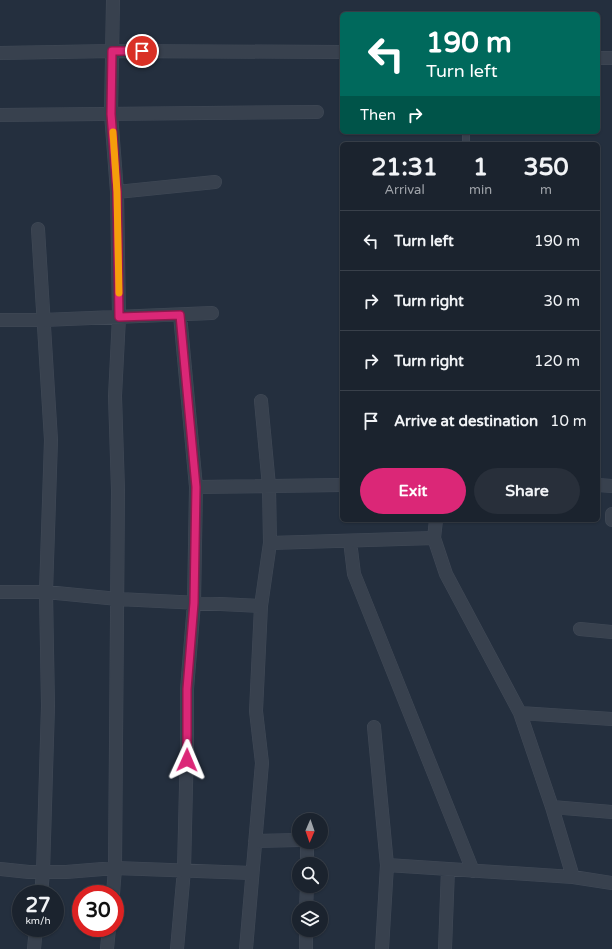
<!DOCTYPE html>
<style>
body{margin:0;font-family:"Varela Round",sans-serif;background:#282f3a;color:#f1f3f6;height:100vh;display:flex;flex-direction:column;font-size:15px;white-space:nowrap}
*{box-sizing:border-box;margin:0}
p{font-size:13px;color:#a0a4aa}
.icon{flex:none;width:22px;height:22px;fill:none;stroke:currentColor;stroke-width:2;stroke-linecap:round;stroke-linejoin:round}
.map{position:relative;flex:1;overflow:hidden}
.panel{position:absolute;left:340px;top:142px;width:260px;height:380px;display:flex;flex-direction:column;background:#1b232e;border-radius:6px;box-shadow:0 1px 3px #0004,0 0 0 1px #39404a}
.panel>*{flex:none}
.banner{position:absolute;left:340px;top:12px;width:260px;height:122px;border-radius:6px;box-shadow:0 1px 3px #0004,0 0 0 1px #39404a;background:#00695c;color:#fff;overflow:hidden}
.needle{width:26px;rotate:182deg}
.tools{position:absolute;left:292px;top:813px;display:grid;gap:8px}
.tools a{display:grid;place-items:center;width:36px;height:36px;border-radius:50%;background:#1b232e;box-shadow:0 1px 3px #0004,0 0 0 1px #39404a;font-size:20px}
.speed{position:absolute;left:12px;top:885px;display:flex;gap:8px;font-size:20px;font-weight:700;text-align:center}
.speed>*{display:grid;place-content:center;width:52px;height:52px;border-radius:50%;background:#1b232e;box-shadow:0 1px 3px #0004,0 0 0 1px #39404a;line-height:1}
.speed small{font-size:10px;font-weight:400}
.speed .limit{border:6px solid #d22;background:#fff;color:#111}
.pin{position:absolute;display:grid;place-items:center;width:34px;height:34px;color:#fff;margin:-17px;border:2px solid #fff;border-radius:50%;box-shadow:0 1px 4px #0007}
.me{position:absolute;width:44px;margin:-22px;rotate:1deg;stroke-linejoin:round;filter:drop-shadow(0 0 3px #0008)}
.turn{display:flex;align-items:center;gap:14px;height:84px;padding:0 20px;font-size:18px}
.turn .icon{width:52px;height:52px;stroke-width:2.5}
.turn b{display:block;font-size:28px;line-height:34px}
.then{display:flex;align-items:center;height:38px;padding:0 20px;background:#0003;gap:8px;font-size:15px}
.eta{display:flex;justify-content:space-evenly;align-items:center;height:68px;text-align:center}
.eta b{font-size:24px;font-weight:700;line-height:28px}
.action{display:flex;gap:8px;margin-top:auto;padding:8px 20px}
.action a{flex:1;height:46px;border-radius:24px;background:#db2777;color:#fff;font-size:16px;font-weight:700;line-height:46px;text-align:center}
.action a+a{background:#282f3a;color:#f1f3f6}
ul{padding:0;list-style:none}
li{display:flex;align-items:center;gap:12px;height:60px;padding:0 20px;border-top:1px solid #39404a}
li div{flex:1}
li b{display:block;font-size:15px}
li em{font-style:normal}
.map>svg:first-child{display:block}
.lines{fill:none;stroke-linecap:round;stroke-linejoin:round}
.service-casing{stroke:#414a57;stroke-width:8}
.minor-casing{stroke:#414a57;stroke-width:14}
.service{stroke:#38414e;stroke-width:7}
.minor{stroke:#38414e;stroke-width:13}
.route-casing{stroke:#8e194d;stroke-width:10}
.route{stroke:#db2777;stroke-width:7}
.slow{stroke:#f59e0b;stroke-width:7}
</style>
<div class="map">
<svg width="612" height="949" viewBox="0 0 612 949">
<rect width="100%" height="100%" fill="#242f3e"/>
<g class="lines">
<g class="service-casing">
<path id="service" d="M466,132V144"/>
</g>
<g class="minor-casing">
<path id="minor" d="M0,53L112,51L342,52
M598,58H612
M0,115L317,112
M117,192L215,182
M38,229L51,440L46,592L48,706L43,872L41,894
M0,320H43L212,313
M261,401L269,486L270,543
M598,485L612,486
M196,487L342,485
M612,514V520
M436,520L434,538L446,574L520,713L552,807L573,877
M350,541L354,574L473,871
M0,592H46L118,599L261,606
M580,629L612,632
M520,713L612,719
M374,727L387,865L573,877L612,883
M552,807L612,812
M255,841L299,840
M305,842L307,846V864
M0,869L29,872H66L115,868L252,873
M113,894L115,868L118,490L115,396L119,317L117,192L111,114L113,0
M306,908L307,886
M34,949L36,928
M107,949L109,928
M177,949L184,870L187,744V689L194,603L196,487L180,315
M246,949L262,763L256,711L261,606L270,543L434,538
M306,949V930
M382,949L387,865
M445,949L448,869"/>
</g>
<use href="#service" class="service"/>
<use href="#minor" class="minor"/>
</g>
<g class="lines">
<g class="route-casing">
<path id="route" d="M142,51H112L111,114L117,192L119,317L180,315L196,487L194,603L187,689V760"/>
</g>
<use href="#route" class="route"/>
<path class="slow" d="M113,132L117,192L119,293"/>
</g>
</svg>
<div class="tools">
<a><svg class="needle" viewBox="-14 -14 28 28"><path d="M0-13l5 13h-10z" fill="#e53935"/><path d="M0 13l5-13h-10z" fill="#a0a4aa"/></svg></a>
<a><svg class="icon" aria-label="search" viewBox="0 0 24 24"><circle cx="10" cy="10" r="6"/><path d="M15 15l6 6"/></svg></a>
<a><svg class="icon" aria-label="layers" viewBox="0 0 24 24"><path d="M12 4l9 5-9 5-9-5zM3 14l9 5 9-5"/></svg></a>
</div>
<div class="speed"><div>27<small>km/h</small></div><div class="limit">30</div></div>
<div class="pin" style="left:142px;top:51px;background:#d93025"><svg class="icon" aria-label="arrive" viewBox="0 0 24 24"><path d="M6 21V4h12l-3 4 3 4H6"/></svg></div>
<svg class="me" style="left:187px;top:760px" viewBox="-20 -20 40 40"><path d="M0-17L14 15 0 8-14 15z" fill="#db2777" stroke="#fff" stroke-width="4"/></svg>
<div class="banner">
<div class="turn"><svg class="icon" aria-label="left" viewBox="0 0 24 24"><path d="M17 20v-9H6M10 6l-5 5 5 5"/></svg><div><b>190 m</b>Turn left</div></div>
<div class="then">Then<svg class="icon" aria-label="right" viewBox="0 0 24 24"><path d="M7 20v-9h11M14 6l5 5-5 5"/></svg></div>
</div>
<section class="panel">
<div class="eta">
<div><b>21:31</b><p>Arrival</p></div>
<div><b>1</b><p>min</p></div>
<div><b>350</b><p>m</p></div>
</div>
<ul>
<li><svg class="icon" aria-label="left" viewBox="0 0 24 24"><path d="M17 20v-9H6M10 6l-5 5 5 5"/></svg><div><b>Turn left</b></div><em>190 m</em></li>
<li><svg class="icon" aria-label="right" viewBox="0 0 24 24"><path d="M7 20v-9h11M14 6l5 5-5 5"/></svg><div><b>Turn right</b></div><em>30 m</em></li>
<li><svg class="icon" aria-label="right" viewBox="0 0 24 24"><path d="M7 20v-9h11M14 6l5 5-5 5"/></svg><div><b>Turn right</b></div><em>120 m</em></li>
<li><svg class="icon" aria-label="arrive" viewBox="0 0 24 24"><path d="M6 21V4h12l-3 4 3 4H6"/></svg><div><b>Arrive at destination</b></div><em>10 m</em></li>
</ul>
<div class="action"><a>Exit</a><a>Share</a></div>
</section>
</div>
